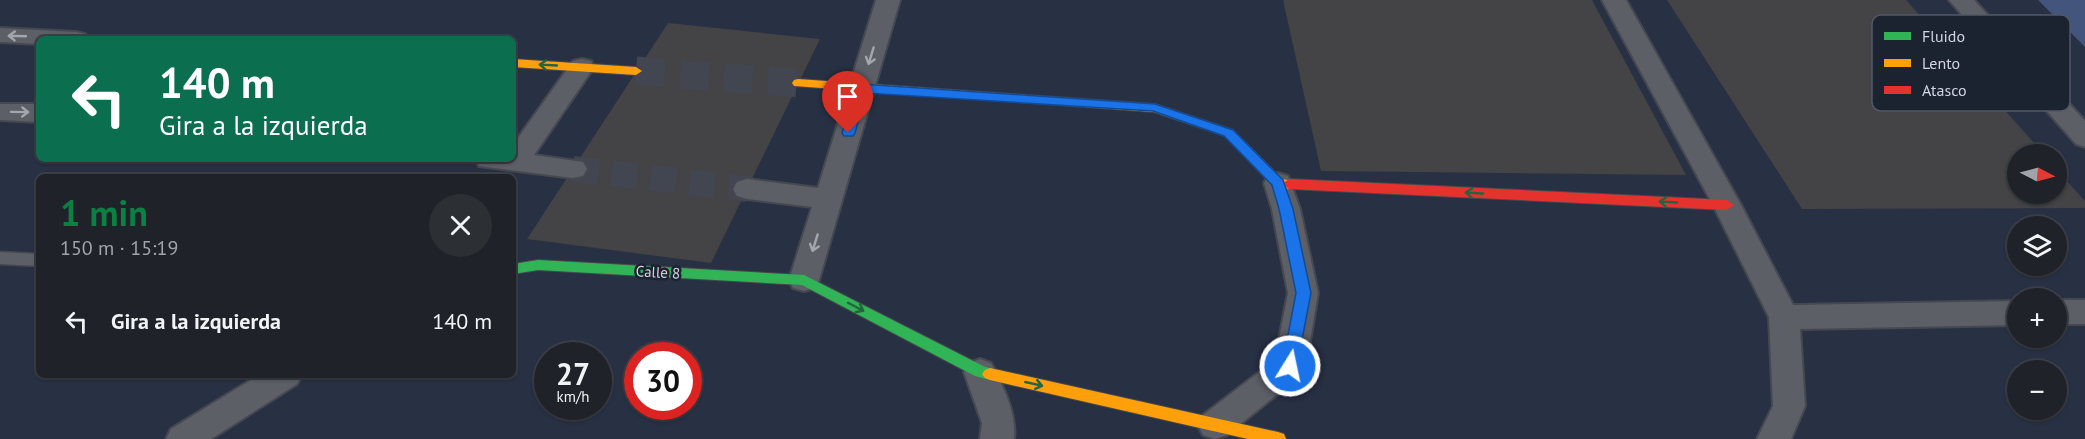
<!DOCTYPE html>
<html lang="es">
<meta charset="utf-8">
<style>
body{margin:0;font-family:"PT Sans",sans-serif;background:#2c2f34;color:#f1f3f6;height:100vh;display:flex;flex-direction:column;font-size:22px;white-space:nowrap}
*{box-sizing:border-box;margin:0}
p{font-size:20px;color:#a1a4a8}
.icon{flex:none;width:33px;height:33px;fill:none;stroke:currentColor;stroke-width:2;stroke-linecap:round;stroke-linejoin:round}
.map{position:relative;flex:1;overflow:hidden}
.details{position:absolute;left:36px;top:174px;width:480px;height:204px;display:flex;flex-direction:column;background:#1f2228;border-radius:9px;box-shadow:0 2px 4px #0004,0 0 0 2px #3c3f45}
.details>*{flex:none}
.hud{position:absolute;left:36px;top:36px;width:480px;height:126px;border-radius:9px;box-shadow:0 2px 4px #0004,0 0 0 2px #3c3f45;background:#0b6e4f;color:#fff;overflow:hidden}
.needle{width:39px;rotate:96deg}
.fabs{position:absolute;left:2007px;top:144px;display:grid;gap:12px}
.fabs a{display:grid;place-items:center;width:60px;height:60px;border-radius:50%;background:#1f2228;box-shadow:0 2px 4px #0004,0 0 0 2px #3c3f45;font-size:30px}
.speed{position:absolute;left:534px;top:342px;display:flex;gap:12px;font-size:30px;font-weight:700;text-align:center}
.speed>*{display:grid;place-content:center;width:78px;height:78px;border-radius:50%;background:#1f2228;box-shadow:0 2px 4px #0004,0 0 0 2px #3c3f45;line-height:1}
.speed small{font-size:15px;font-weight:400}
.speed .limit{border:9px solid #d22;background:#fff;color:#111}
.pin{position:absolute;display:grid;place-items:center;width:51px;height:51px;color:#fff;margin:-62px -26px;border-radius:50% 50% 50% 0;rotate:-45deg;box-shadow:0 0 6px #0007}
.pin .icon{rotate:45deg}
.me{position:absolute;width:66px;margin:-33px;rotate:10deg;stroke-linejoin:round;filter:drop-shadow(0 0 4px #0008)}
.turn{display:flex;align-items:center;gap:21px;height:126px;padding:0 24px;font-size:27px}
.turn .icon{width:78px;height:78px;stroke-width:2.5}
.turn b{display:block;font-size:42px;line-height:51px}
.round{display:grid;place-items:center;flex:none;width:63px;height:63px;border-radius:32px;background:#2c2f34}
.overview{display:flex;align-items:center;justify-content:space-between;height:102px;padding:0 24px}
h1{font-size:36px;font-weight:800;line-height:45px;color:#0b8043}
ul{padding:0;list-style:none}
li{display:flex;align-items:center;gap:18px;height:90px;padding:0 24px}
li div{flex:1}
li b{display:block;font-size:22px}
li em{font-style:normal}
.map>svg:first-child{display:block}
.built{fill:#283044;fill-rule:evenodd}
.water{fill:#43557d}
.building{fill:#444345}
.lines{fill:none;stroke-linecap:round;stroke-linejoin:round}
.street-tunnel{stroke:#424650;stroke-width:26;stroke-dasharray:26 13;stroke-linecap:butt}
.secondary-tunnel{stroke:#424650;stroke-width:29;stroke-dasharray:29 15;stroke-linecap:butt}
.lane-casing{stroke:#454850;stroke-width:3}
.street-casing{stroke:#454850;stroke-width:4}
.fast-casing{stroke:#454850;stroke-width:2}
.slow-casing{stroke:#454850;stroke-width:2}
.jam-casing{stroke:#454850;stroke-width:2}
.lane{fill:#5c5f66;fill-rule:evenodd}
.street{fill:#5c5f66;fill-rule:evenodd}
.fast{fill:#30b455;fill-rule:evenodd}
.slow{fill:#ff9f0a;fill-rule:evenodd}
.jam{fill:#e5322d;fill-rule:evenodd}
.oneway{stroke:#a2a6af}
.oneway2{stroke:#246441}
.route{fill:#1a73e8;stroke:#114b97;stroke-width:1.5}
.labels{text-anchor:middle;dominant-baseline:central;stroke-width:5;stroke-linejoin:round;paint-order:stroke}
.street-label{font-size:15px;fill:#d1d5e0;stroke:#1b2230}
.key{fill:#1b2230;stroke:#525865;stroke-width:1.5}
.key-label{font-size:16px;fill:#d1d5e0}
</style>
<div class="map">
<svg width="2085" height="439" viewBox="0 0 2085 439">
<rect width="100%" height="100%" fill="#292d36"/>
<path class="built" d="M0,0H2038L2085,47V439H0ZM39,39H513V159H39ZM2018,154H2056V194H2018ZM39,177H513V375H39ZM2018,226H2056V266H2018ZM2018,298H2056V338H2018ZM548,356H598V406H548ZM638,356H688V406H638ZM2018,370H2056V410H2018Z"/>
<path class="water" d="M2038,0H2085V47Z"/>
<path class="building" d="M1283,0H1592L1686,175L1321,171Z
M1667,0H1906L2044,154H2018V194H2056V169L2085,201V208L1802,209Z
M668,23L820,39L711,263L527,239Z"/>
<g class="lines">
<path class="street-tunnel" d="M573,169L747,189"/>
<path class="secondary-tunnel" d="M636,71L798,83"/>
<g class="lane-casing">
<path id="lane" d="M0,252L39,254V266L0,264Z"/>
</g>
<g class="street-casing">
<path id="street" d="M876,0H900L819,280L815,288L804,291L793,288L789,280L812,207L747,199L737,196L733,189L737,182L747,179L818,188Z
M1602,0H1626L1741,205L1793,305L2018,301V325L1800,329L1805,406L1791,439H1757L1773,406L1769,317L1713,205Z
M1949,0H1974L2085,121V147L2076,144Z
M0,28L76,32L85,34L88,39H39V44L0,42Z
M582,59L591,61L594,67L534,155L583,162L587,169L583,176L573,178L479,166L475,159H513V145L573,61Z
M0,104H39V122L0,120Z
M1278,173L1288,176L1300,209L1318,293L1306,366L1301,375L1227,435L1215,439L1203,435L1198,425L1203,415L1275,360L1288,293L1272,209L1264,183L1268,176Z
M2056,300H2085V324H2056Z
M980,359L991,363C1003,386 1017,414 1014,439H980L982,423L964,372L969,363Z
M259,375H302L297,384L211,439H166L171,429Z"/>
</g>
<g class="fast-casing">
<path id="fast" d="M538,260L804,275L983,366L995,370L998,374L995,378L990,380L975,376L802,285L538,270L513,274V264Z"/>
</g>
<g class="slow-casing">
<path id="slow" d="M513,59L636,67L642,71L636,75L513,67Z
M798,79L1155,104L1233,130L1282,179L1294,181L1296,184L1289,189L1273,186L1225,136L1154,112L794,86L792,83L794,80Z
M990,368L1278,432L1284,434L1286,439H1248L990,380L985,378L982,374L985,370Z"/>
</g>
<g class="jam-casing">
<path id="jam" d="M1289,179L1727,200L1734,205L1727,210L1289,189L1282,184Z"/>
</g>
<use href="#lane" class="lane"/>
<use href="#street" class="street"/>
<use href="#fast" class="fast"/>
<use href="#slow" class="slow"/>
<use href="#jam" class="jam"/>
</g>
<defs><path id="oneway-shaft" d="M-6 0H5M1.5-3L5.5 0L1.5 3" fill="none" stroke-width="1.6" stroke-linecap="round" stroke-linejoin="round" transform="scale(1.5)"/></defs>
<g class="oneway">
<use href="#oneway-shaft" transform="translate(17 36) rotate(-178)"/>
<use href="#oneway-shaft" transform="translate(871 56) rotate(107)"/>
<use href="#oneway-shaft" transform="translate(20 112) rotate(1)"/>
<use href="#oneway-shaft" transform="translate(815 243) rotate(107)"/>
</g>
<g class="oneway2">
<use href="#oneway-shaft" transform="translate(548 65) rotate(-177)"/>
<use href="#oneway-shaft" transform="translate(1474 193) rotate(-177)"/>
<use href="#oneway-shaft" transform="translate(1668 202) rotate(-177)"/>
<use href="#oneway-shaft" transform="translate(856 307) rotate(28)"/>
<use href="#oneway-shaft" transform="translate(1034 384) rotate(13)"/>
</g>
<path class="route" d="M861,84L1155,104L1233,130L1283,180L1293,209L1311,293L1296,371L1290,372L1285,371L1282,366L1296,293L1279,209L1272,185L1224,136L1153,111L866,93L855,133L853,136H844L842,133L855,88Z"/>
<g class="labels">
<g class="street-label">
<text transform="translate(658 272) rotate(3)">Calle 8</text>
</g>
</g>
<rect x="1872" y="15" width="198" height="96" rx="9" class="key"/>
<rect x="1884" y="32" width="27" height="8" fill="#30b455"/>
<rect x="1884" y="59" width="27" height="8" fill="#ff9f0a"/>
<rect x="1884" y="86" width="27" height="8" fill="#e5322d"/>
<g class="key-label">
<text x="1922" y="42">Fluido</text>
<text x="1922" y="69">Lento</text>
<text x="1922" y="96">Atasco</text>
</g>
</svg>
<div class="fabs">
<a><svg class="needle" viewBox="-14 -14 28 28"><path d="M0-13l5 13h-10z" fill="#e53935"/><path d="M0 13l5-13h-10z" fill="#a1a4a8"/></svg></a>
<a><svg class="icon" aria-label="layers" viewBox="0 0 24 24"><path d="M12 4l9 5-9 5-9-5zM3 14l9 5 9-5"/></svg></a>
<a>+</a>
<a>−</a>
</div>
<div class="speed"><div>27<small>km/h</small></div><div class="limit">30</div></div>
<div class="pin" style="left:848px;top:133px;background:#d93025"><svg class="icon" aria-label="arrive" viewBox="0 0 24 24"><path d="M6 21V4h12l-3 4 3 4H6"/></svg></div>
<svg class="me" style="left:1290px;top:366px" viewBox="-20 -20 40 40"><circle r="17" fill="#1a73e8" stroke="#fff" stroke-width="3"/><path d="M0-11L8 9 0 5-8 9z" fill="#fff"/></svg>
<div class="hud">
<div class="turn"><svg class="icon" aria-label="left" viewBox="0 0 24 24"><path d="M17 20v-9H6M10 6l-5 5 5 5"/></svg><div><b>140 m</b>Gira a la izquierda</div></div>
</div>
<section class="details">
<div class="overview"><div><h1>1 min</h1><p>150 m · 15:19</p></div><a class="round"><svg class="icon" aria-label="close" viewBox="0 0 24 24"><path d="M6 6l12 12M18 6L6 18"/></svg></a></div>
<ul>
<li><svg class="icon" aria-label="left" viewBox="0 0 24 24"><path d="M17 20v-9H6M10 6l-5 5 5 5"/></svg><div><b>Gira a la izquierda</b></div><em>140 m</em></li>
</ul>
</section>
</div>
